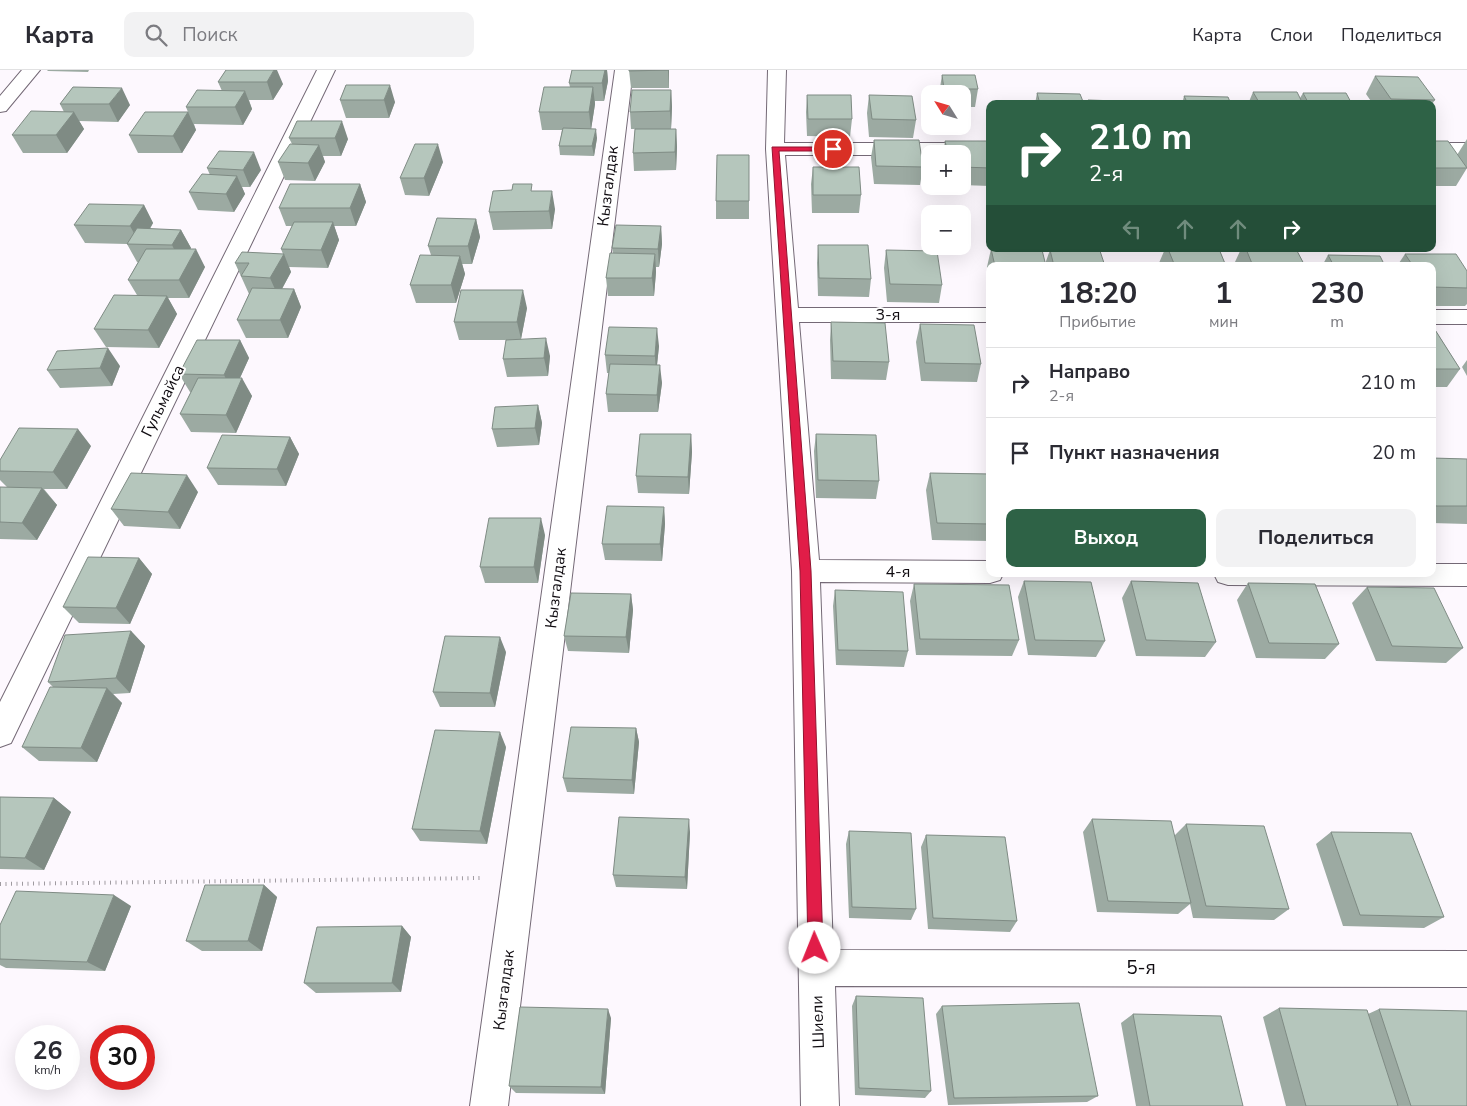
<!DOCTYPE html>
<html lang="ru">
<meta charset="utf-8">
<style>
body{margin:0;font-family:"Nunito Sans",sans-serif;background:#f2f2f3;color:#2b2b33;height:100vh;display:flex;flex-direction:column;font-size:19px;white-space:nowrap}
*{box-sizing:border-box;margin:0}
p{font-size:16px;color:#7c7c81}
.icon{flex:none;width:28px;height:28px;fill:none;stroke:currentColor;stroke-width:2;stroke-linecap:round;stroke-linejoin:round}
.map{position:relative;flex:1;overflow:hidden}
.panel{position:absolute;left:986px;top:192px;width:450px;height:315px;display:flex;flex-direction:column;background:#fff;border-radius:10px;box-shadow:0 5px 20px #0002}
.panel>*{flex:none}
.banner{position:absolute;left:986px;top:30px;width:450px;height:152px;border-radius:10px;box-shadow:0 5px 20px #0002;background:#2e6246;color:#fff;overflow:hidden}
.needle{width:32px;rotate:307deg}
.fabs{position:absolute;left:921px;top:15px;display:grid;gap:10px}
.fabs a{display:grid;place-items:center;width:50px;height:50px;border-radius:10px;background:#fff;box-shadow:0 5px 20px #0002;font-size:25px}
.speed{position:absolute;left:15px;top:955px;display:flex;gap:10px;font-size:25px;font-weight:700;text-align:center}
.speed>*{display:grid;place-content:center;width:65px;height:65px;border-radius:50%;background:#fff;box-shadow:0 5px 20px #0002;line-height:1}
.speed small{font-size:12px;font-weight:400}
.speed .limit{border:8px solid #d22;background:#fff;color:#111}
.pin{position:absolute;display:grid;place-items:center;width:42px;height:42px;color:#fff;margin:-21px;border:2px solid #fff;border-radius:50%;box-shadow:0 1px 5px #0007}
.me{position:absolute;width:55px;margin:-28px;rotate:359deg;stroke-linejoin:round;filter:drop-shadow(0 0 4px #0008)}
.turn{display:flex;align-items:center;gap:18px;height:105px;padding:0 20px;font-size:22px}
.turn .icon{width:65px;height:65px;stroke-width:2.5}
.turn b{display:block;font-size:35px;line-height:42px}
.lanes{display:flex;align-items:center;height:48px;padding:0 20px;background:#0003;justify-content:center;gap:25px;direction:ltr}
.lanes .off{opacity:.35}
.eta{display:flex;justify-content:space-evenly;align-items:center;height:85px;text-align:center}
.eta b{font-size:30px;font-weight:700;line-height:35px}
.button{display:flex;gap:10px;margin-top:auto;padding:10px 20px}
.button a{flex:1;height:58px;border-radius:10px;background:#2e6246;color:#fff;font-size:20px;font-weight:700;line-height:58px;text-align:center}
.button a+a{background:#f2f2f3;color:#2b2b33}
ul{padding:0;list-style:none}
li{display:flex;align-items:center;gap:15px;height:70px;padding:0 20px;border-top:1px solid #e1e1e2}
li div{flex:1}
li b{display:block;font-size:19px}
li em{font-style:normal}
header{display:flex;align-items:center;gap:30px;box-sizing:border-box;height:70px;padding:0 25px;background:#fff;border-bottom:1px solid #e1e1e2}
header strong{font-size:24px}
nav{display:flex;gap:28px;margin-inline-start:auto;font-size:18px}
.search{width:350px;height:45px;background:#f2f2f3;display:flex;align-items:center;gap:12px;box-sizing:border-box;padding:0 18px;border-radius:10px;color:#7c7c81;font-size:19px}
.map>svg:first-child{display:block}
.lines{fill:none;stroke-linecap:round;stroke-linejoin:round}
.minor-casing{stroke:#746976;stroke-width:2}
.path{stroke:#9f9aa0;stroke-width:4;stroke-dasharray:1 4.5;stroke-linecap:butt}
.minor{fill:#fff;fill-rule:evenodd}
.wall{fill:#9caaa2}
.shaded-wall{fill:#7f8b84}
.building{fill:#b5c6bc;stroke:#7f8b84}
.route{fill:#e11d48;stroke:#92132f}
.labels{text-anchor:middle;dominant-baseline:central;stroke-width:4;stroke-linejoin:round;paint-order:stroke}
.street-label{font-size:16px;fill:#0f0b10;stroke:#fff}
.near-street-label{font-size:19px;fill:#0f0b10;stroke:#fff}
</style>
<header>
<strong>Карта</strong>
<div class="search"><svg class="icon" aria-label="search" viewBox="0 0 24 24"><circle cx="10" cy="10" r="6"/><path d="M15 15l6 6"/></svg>Поиск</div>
<nav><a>Карта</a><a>Слои</a><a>Поделиться</a></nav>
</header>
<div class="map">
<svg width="1467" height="1036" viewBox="0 0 1467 1036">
<rect width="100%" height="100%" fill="#fdf8fe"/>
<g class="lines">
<g class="minor-casing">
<path id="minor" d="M22,0H40L6,41L0,42V26Z
M317,0H335L11,673L0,677V632Z
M615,0H633L508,1036H470Z
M768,0H786L784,73H990V85H785L798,238H990V252H799L819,490L990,491V504H1003L1000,510L990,513L820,512L833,880L1467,881V917L835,916L839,1036H801L792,501L766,79Z
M1432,73H1467V85H1432Z
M1432,240H1467V254H1432Z
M1432,494H1467V516L1228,515L1218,512L1214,504H1432Z"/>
</g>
<path class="path" d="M0,814L483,808"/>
<use href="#minor" class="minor"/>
</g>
<path class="wall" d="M47,0H89L88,2L48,1Z
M226,0L283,14L273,30H249L252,39L243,55L194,54L196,60L182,83H138L129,65L188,42L186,37L222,21L218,12Z
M572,0H607L608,11L604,31H595V34L591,59L597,68L594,86L560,85L559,76L562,60H542L539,42L570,17L569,13Z
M629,0H669V18H631Z
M942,5L978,19L975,37H962V24H939Z
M1375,6L1435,30L1432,34H1373L1366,24Z
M346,15L395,32L389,48H346L340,30Z
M73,17L130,35L118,52L79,51L84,59L67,83H23L12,65L64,42L60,34Z
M671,20L672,37L671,59H676L677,77L676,100L634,101L633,83L635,59H631L630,42Z
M1253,22L1300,28L1303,23L1352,34H1248Z
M1037,23L1084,34H1035Z
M807,25L852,49L850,67L807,66L806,42Z
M869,25L916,50L913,68L869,67L867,43Z
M1184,26L1231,34H1182Z
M297,51L348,69L341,86H323L325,92L315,111L285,110L278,92L292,74L289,68Z
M1467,69V98L1456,116H1432V71L1457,85Z
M874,70L923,97L920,115L874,114L871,87Z
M945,71H990V116L962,115V84H943Z
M749,85V149H716V131Z
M443,92L429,126L405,125L400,108Z
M813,97L861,125L859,143H812L811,114Z
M207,98L261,100L250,117H242L245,124L234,142L198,140L189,122L210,105Z
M360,114L366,132L356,156H334L339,170L328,198L289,197L291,202L282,219H294L301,237L288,268H246L237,250L249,224L235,193L283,184L281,179L292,156H286L279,138Z
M144,135L153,153L150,159L181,160L191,178L190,179L205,197L189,228H168L177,244L159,278L106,277L94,259L137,225L128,210L138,192H137L127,174L85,173L74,155Z
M555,139L552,159L493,160L489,142Z
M476,149L480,167L472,194H462L465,204L456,233H416L410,215L431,185L428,176Z
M661,156L662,174L659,197H656V202L654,226H608L606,208L613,183L612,178Z
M818,175L871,209L869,227L818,226L817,193Z
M991,179L1045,194L1050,180L1105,196H990V213L987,197Z
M1165,179H1219L1226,196H1160L1159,193Z
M1241,179H1296L1305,196H1237L1235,192Z
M886,180L942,215L939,233L887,232L884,198Z
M1405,184L1467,201V234L1465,236H1432V196H1397Z
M1328,185L1385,196H1322Z
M527,238L521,269L550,286L548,306L507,307L503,289L509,270H459L454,252Z
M831,252L889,292L886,310L831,309L830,270Z
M920,254L981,294L977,312L921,311L916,272Z
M1432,255L1460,299L1447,317H1432Z
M240,270L249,288L240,308L252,326L236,363L191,362L180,344L191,322H190L179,304Z
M659,276L657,295L662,313L658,342H608L606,324L609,303H607L605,285Z
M1467,290V306L1462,297Z
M120,296L112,316L60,318L47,300Z
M538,335L542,353L539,375L497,377L492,359Z
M691,364L692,382L689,424L638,423L636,406Z
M816,364L879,411L876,429L816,428L814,381Z
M290,367L299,384L286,416L218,415L207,398Z
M91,376L67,419H44L57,435L37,470L0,469V417H7L0,410V390Z
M1432,388L1467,389V454L1432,453Z
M930,403L990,404V471L932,470L926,420Z
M198,422L180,459L124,456L111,439Z
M664,437L665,454L662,491L605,490L602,474Z
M545,465L538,513H485L480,497Z
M139,488L152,504L130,554L79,553L63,537Z
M1024,511L1105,571L1096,587L1028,585L1018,527Z
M1131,511L1216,572L1205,587L1136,586L1122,528Z
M1248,513L1339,574L1325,589L1256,588L1237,530Z
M914,514L1019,570L1012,586L916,585L910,531Z
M1367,517L1463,578L1446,593L1376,591L1352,533Z
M835,520L908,581L904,597L836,595L833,536Z
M631,524L633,540L629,583L568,581L564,566Z
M131,561L145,576L130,623L113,624L122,633L97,692L39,691L22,677L53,617L48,612Z
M506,582L495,637H440L433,622Z
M636,658L639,672L634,724L567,722L563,708Z
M506,677L487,774L420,771L412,759Z
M0,727L54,728L71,742L44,800L0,799Z
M1092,749L1174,766L1186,754L1289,839L1274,850L1193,848L1190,834L1178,844L1097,842L1083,762Z
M849,761L916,839L911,850L849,848L846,774Z
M690,762L687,819L616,817L613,805Z
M1331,762L1444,847L1424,858L1343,856L1316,774Z
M926,765L1017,851L1010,862L928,859L921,777Z
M264,815L277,827L262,881H202L186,871Z
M131,836L105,901L6,898L0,895V855Z
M402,856L411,867L401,922L316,923L304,913Z
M856,926L931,1021L925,1028L855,1025L852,936Z
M942,936L1098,1026L1087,1032L948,1035L936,944Z
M1279,938L1368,944L1379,939L1467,1036H1286L1263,947Z
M1133,944L1243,1036H1136L1121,953Z
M611,948L605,1024L516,1023L509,1016Z"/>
<path class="shaded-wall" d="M274,0H277L283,14L273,30L267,12Z
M605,0H607L608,11L604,31L602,13Z
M668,0H669V18Z
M390,15L395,32L389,48L384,30Z
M593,17L595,34L591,60L589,42Z
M122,18L130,35L118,52L109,34Z
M671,20L672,37L671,59L670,41Z
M245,21L252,39L243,55L235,37Z
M74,42L84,59L67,83L56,65Z
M188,42L196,60L182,83L173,66Z
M342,51L348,69L341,86L335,68Z
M596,59L597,68L594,86L592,76Z
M676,59L677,77L676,100L675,82Z
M438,74L443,92L429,126L424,108Z
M319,75L325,92L315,111L308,93Z
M254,82L261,100L250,117L243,100Z
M237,106L245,124L234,142L226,124Z
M360,114L366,132L356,156L350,138Z
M552,121L555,139L552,159L549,141Z
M144,135L153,153L140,174L130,156Z
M476,149L480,167L472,194L468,176Z
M333,152L339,170L328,198L321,180Z
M661,156L662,174L659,197L658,179Z
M181,160L191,178L181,193L172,175Z
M196,179L205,197L189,228L179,210Z
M284,184L291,202L278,226L270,208Z
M655,184L656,202L654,226L652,208Z
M460,186L465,204L456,233L451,215Z
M294,219L301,237L288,268L280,250Z
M523,220L527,238L521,269L517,252Z
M167,226L177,244L159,278L148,260Z
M657,258L659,276L656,304L655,286Z
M546,268L550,286L548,306L544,288Z
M240,270L249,288L233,323L224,305Z
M108,278L120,296L112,316L100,298Z
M660,295L662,313L658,342L657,325Z
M242,308L252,326L236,363L226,345Z
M538,335L542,353L539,375L535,358Z
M78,359L91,376L67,419L53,402Z
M691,364L692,382L689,424L688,407Z
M290,367L299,384L286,416L277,399Z
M187,405L198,422L180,459L168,442Z
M42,418L57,435L37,470L22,453Z
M664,437L665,454L662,491L660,474Z
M541,448L545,465L538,513L534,497Z
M139,488L152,504L130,554L116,538Z
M631,524L633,540L629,583L626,567Z
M131,561L145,576L130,623L116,608Z
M500,567L506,582L495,637L490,623Z
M107,618L122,633L97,692L81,678Z
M636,658L639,672L634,724L632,710Z
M500,662L506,677L487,774L480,761Z
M54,728L71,742L44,800L25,788Z
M689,749L690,762L687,819L685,807Z
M264,815L277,827L262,881L248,871Z
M114,825L131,836L105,901L87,892Z
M402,856L411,867L401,922L392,913Z
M608,939L611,948L605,1024L601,1017Z"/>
<path class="building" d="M226,0H274L267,12H218Z
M572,0H605L602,13H569Z
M629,0H668L629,1Z
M942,5H975L978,19H944Z
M1375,6L1418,7L1435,30L1391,29Z
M346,15H390L384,30H340Z
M73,17L122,18L109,34H60Z
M544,17H593L589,42H539Z
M197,20L245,21L235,37H186Z
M632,20H671L670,41L630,42Z
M1253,22H1297L1303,34H1260Z
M1037,23L1080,24L1084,34H1040Z
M1303,23H1346L1352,34H1309Z
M807,25H851L852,49H808Z
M869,25L912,26L916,50L872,49Z
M1184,26L1228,27L1231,34H1188Z
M1088,30L1118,31L1119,34H1089Z
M31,41L74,42L56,65H12Z
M145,42H188L173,66L129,65Z
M297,51H342L335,68H289Z
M563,58L596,59L592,76H559Z
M635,59H676L675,82L633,83Z
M874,70H919L923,97L876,96Z
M945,71H990V98L962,97V84H948Z
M1432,71H1448L1467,98H1432Z
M290,74L319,75L308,93L278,92Z
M415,74H438L424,108H400Z
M219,81L254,82L243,100L207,98Z
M717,85H749V131H716Z
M813,97H859L861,125H813Z
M202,104L237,106L226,124L189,122Z
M290,114H360L350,138H279Z
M513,114H532L531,121H552L549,141L489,142L493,121L512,120Z
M89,134L144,135L130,156L74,155Z
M437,148L476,149L468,176H428Z
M294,152H333L321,180L281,179Z
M616,155L661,156L658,179L612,178Z
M137,158L181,160L172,175L127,174Z
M818,175H868L871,209L819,208Z
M146,179H196L179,210H128Z
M991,179L1042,180L1046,196H995Z
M1168,179H1219L1226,196H1175Z
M1246,179H1296L1305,196H1253Z
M886,180L937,181L942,215L890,214Z
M1050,180L1100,181L1105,196H1054Z
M242,182L284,184L270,208L241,206L249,193H235Z
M610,183L655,184L652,208H606Z
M1405,184H1456L1467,201V218L1432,217V196H1413Z
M420,185L460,186L451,215H410Z
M1328,185L1380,186L1385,196H1334Z
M252,218L294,219L280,250H237Z
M461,220H523L517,252H454Z
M114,225L167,226L148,260L94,259Z
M831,252L885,253L889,292L833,291Z
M920,254L974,255L981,294L925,293Z
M1432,255L1460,299H1432Z
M609,257L657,258L655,286L605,285Z
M546,268L544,288L503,289L506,270Z
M197,270H240L224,305L179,304Z
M108,278L100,298L47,300L57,281Z
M610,294L660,295L657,325L606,324Z
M198,308H242L226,345L180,344Z
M538,335L535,358L492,359L495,337Z
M19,358L78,359L53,402L0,401V390Z
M640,364H691L688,407L636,406Z
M816,364L876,365L879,411L818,410Z
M222,365L290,367L277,399L207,398Z
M1432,388L1467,389V436H1436L1432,429Z
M131,403L187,405L168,442L111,439Z
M930,403L990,404V454L937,453Z
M0,417L42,418L22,453L0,452Z
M607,436L664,437L660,474H602Z
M489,448H541L534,497H480Z
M88,487L139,488L116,538L63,537Z
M1024,511L1091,512L1105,571L1035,570Z
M1131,511L1198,513L1216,572L1146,570Z
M1248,513L1315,514L1339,574L1269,573Z
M914,514L1009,515L1019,570L920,569Z
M1367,517L1434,518L1463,578L1392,576Z
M835,520L903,522L908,581L838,580Z
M571,523L631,524L626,567L564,566Z
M131,561L116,608L48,612L65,565Z
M445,566L500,567L490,623L433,622Z
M50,617L107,618L81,678L22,677Z
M571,657L636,658L632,710L563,708Z
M435,660L500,662L480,761L412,759Z
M0,727L54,728L25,788L0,787Z
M619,747L689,749L685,807L613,805Z
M1092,749L1171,751L1191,833L1108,831Z
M1186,754L1264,756L1289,839L1206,836Z
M849,761L911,763L916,839L852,837Z
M1331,762L1411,763L1444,847L1360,845Z
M926,765L1005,767L1017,851L933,848Z
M205,815H264L248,871H186Z
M16,821L114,825L87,892L0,889V855Z
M402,856L392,913H304L317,857Z
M856,926L923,928L931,1021L859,1018Z
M1079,933L1098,1026L954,1028L942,936Z
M520,937L608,939L601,1017L509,1016Z
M1279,938L1367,940L1398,1036H1306Z
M1379,939L1467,941V1036H1411Z
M1133,944L1221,946L1243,1036H1150Z"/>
<path class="route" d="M772,77H833L837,79L833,81H779L811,501L823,878L820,883L815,885L810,883L808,878L800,501Z"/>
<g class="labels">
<g class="street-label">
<text transform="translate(608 116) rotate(-83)">Кызгалдак</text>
<text x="888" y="245">3-я</text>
<text transform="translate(163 331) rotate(-64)">Гульмайса</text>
<text x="898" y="502">4-я</text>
<text transform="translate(556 518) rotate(-83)">Кызгалдак</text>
<text transform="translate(504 920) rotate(-83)">Кызгалдак</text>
<text transform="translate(818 952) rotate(-92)">Шиели</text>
</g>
<g class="near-street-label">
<text x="1141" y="898">5-я</text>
</g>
</g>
</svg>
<div class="fabs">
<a><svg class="needle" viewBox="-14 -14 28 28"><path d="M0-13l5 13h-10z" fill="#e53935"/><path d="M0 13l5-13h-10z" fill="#7c7c81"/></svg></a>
<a>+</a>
<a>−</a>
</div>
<div class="speed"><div>26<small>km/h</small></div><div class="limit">30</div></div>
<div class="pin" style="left:833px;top:79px;background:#d93025"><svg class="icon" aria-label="arrive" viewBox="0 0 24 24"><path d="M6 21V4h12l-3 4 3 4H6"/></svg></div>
<svg class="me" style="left:815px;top:878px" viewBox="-20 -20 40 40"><circle r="19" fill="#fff"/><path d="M0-13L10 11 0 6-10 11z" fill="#e11d48"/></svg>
<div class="banner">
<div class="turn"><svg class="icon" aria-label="right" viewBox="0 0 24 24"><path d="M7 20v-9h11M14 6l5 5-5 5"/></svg><div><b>210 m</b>2-я</div></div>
<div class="lanes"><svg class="icon off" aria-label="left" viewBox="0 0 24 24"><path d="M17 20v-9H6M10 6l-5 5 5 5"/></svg><svg class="icon off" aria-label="ahead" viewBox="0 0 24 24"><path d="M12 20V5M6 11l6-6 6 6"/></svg><svg class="icon off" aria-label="ahead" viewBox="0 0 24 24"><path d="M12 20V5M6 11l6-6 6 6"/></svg><svg class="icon" aria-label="right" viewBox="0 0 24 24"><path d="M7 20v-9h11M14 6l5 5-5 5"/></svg></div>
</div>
<section class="panel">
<div class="eta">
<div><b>18:20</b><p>Прибытие</p></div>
<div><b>1</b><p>мин</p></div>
<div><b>230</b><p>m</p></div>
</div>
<ul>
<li><svg class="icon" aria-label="right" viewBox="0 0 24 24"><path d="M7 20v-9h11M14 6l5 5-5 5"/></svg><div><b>Направо</b><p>2-я</p></div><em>210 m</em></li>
<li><svg class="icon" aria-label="arrive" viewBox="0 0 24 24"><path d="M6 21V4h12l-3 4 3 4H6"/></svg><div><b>Пункт назначения</b></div><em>20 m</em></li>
</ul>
<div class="button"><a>Выход</a><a>Поделиться</a></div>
</section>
</div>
